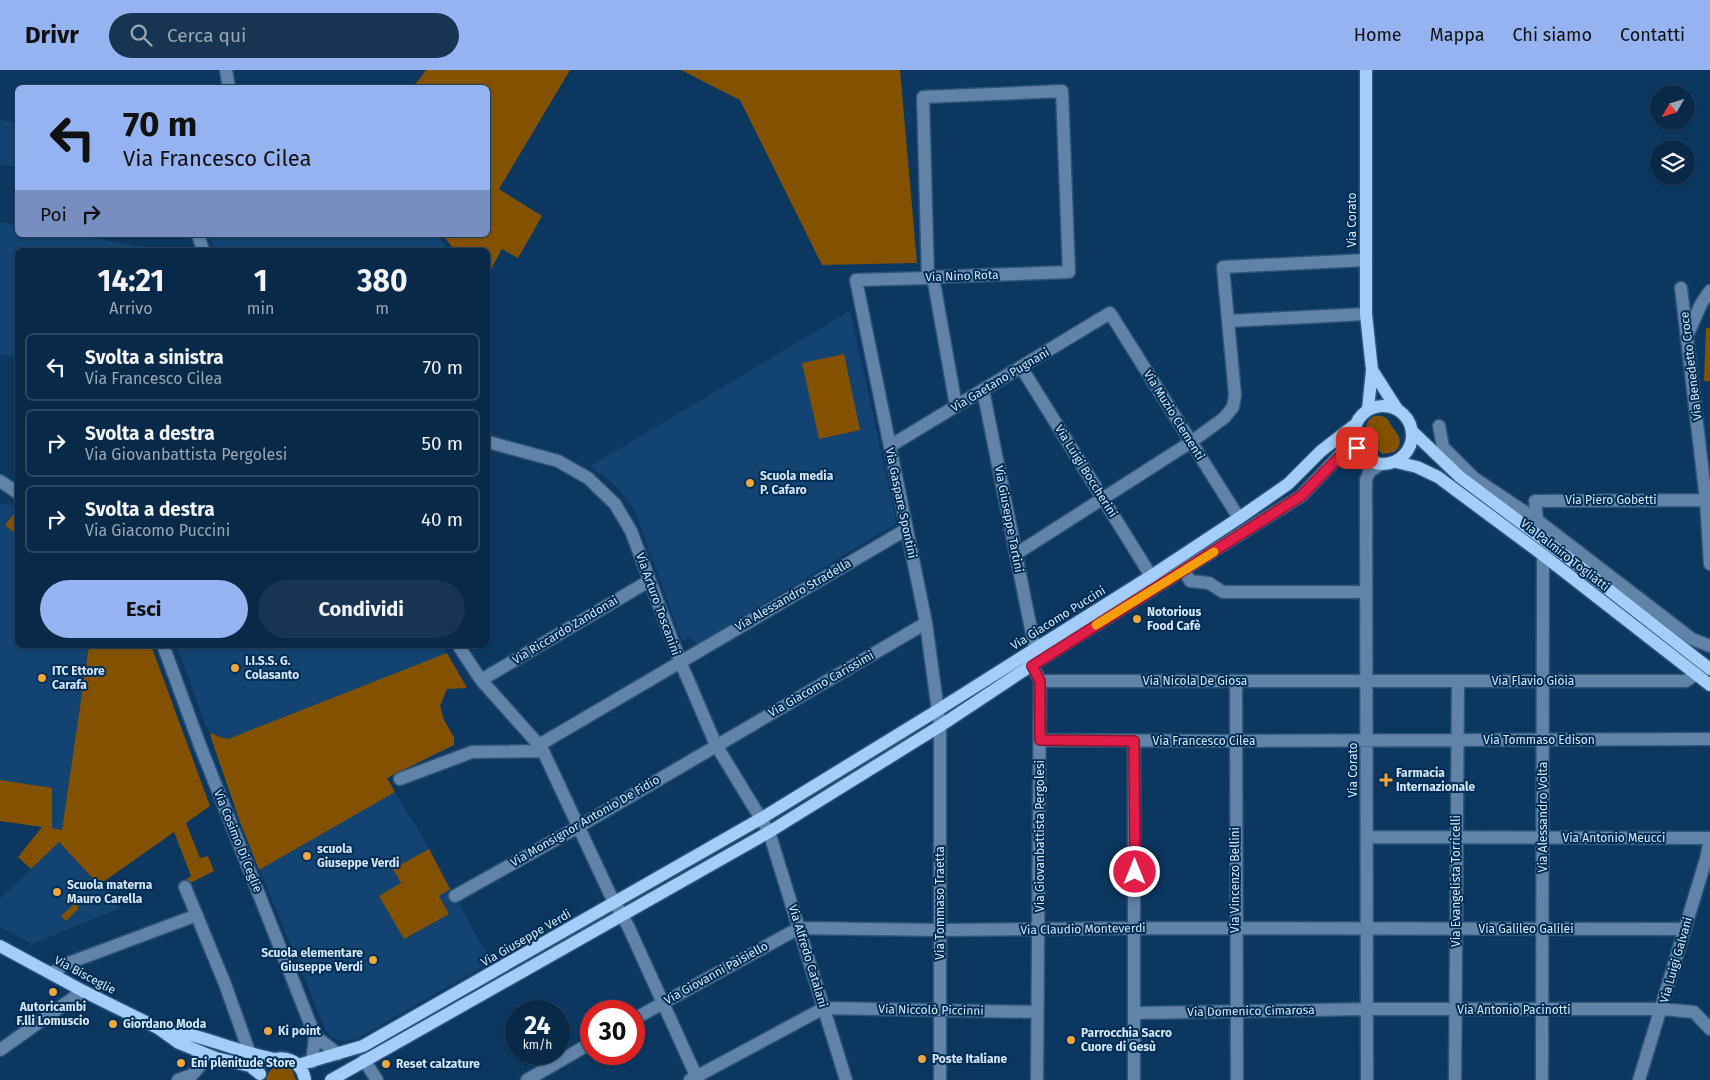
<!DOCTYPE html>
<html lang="it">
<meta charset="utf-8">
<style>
body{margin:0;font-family:"Fira Sans",sans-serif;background:#173552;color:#f1f3f6;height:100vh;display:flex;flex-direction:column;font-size:19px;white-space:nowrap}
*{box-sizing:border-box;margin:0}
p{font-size:16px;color:#99a6b4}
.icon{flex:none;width:28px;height:28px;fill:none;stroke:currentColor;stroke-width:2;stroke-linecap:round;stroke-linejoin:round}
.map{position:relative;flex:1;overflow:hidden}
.details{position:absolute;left:15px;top:178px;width:475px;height:400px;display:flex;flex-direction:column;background:#092948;border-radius:8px;box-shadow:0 1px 4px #0004,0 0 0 1px #294560}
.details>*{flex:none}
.hud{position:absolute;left:15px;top:15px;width:475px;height:152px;border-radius:8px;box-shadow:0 1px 4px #0004,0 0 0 1px #294560;background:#95b2f1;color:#111;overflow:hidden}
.needle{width:32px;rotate:231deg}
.tools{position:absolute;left:1650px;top:15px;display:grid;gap:10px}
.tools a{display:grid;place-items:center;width:45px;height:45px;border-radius:50%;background:#092948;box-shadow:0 1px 4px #0004,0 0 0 1px #294560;font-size:25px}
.speed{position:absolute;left:505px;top:930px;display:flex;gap:10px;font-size:25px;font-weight:700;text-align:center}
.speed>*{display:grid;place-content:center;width:65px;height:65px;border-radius:50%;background:#092948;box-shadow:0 1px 4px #0004,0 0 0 1px #294560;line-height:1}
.speed small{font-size:12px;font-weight:400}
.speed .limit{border:8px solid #d22;background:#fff;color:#111}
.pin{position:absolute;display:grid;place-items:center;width:42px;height:42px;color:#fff;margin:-21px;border-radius:10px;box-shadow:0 2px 8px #0006}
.me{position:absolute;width:55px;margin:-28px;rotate:0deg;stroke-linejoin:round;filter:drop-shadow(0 0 4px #0008)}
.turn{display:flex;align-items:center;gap:18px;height:105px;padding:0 25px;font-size:22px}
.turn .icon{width:65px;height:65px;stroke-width:2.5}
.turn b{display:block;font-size:35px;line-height:42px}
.then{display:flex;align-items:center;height:48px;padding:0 25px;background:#0003;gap:10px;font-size:19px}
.eta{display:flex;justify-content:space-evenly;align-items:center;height:85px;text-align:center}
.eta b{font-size:30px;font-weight:700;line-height:35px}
.cta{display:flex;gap:10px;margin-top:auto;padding:10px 25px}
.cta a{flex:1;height:58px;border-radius:30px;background:#95b2f1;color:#111;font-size:20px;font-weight:700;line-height:58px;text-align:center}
.cta a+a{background:#173552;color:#f1f3f6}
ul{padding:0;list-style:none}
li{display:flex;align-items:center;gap:15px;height:68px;margin:0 10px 8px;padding:0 15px;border:2px solid #294560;border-radius:8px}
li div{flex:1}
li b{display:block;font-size:19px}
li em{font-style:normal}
header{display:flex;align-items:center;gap:30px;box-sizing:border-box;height:70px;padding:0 25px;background:#95b2f1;color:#111}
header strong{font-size:24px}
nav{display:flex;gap:28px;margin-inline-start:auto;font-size:18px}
.search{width:350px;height:45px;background:#173552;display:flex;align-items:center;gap:12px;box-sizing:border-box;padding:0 18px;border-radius:28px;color:#99a6b4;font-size:19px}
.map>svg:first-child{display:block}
.built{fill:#134370}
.green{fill:#835200}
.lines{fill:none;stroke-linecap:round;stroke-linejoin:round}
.minor-casing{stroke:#2c5378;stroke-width:15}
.major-casing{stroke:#2c5378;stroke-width:15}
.minor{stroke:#6183a7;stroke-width:12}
.major{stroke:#a4cdf9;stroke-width:12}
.route-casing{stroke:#92132f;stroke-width:12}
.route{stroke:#e11d48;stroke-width:9}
.slow{stroke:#f59e0b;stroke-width:9}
.poi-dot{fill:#f0a63f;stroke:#002d54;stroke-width:2}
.labels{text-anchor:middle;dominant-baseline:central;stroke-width:4;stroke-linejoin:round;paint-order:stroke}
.street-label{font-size:12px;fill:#d5e6f9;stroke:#002d54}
.poi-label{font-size:12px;font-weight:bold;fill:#d5e6f9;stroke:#002d54;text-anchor:start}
</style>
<header>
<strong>Drivr</strong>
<div class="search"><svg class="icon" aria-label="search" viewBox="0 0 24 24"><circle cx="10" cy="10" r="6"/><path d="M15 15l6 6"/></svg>Cerca qui</div>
<nav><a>Home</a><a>Mappa</a><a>Chi siamo</a><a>Contatti</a></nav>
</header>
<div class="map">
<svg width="1710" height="1010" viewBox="0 0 1710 1010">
<rect width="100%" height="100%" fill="#0c3760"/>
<path class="built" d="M0,50L17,53V97L0,94Z
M0,152L17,155L18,165H74L162,180H18L17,287L0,284Z
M207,165H437L448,180H216Z
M850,241L897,453L697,574L690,567L682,571L636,444L619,418L590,396Z
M0,433L17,436L18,575H89L62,760L0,751Z
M177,575H442L446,581L442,587L228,669L220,667L211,663L205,655Z
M369,680L420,763L491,892L354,970L343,971L332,968L326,961L240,752Z
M59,772L121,838L32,874L0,857V829Z"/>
<path class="green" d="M426,0H570L499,119L542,146L518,188L502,179L488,205V180H454L443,165H488V18L413,17Z
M681,0H900L917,193L822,195L740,30Z
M1706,258H1710V311H1704Z
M844,284L860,360L819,369L802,293Z
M1374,346C1378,346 1382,345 1386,348C1389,350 1391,355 1393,358C1400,366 1404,374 1394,382L1383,384C1371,376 1357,356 1374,346Z
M14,444L17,446V465L5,455Z
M89,575H151L210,736L186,753L200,788L208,786L214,801L190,813L179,815L191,806L174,762L99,815L59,772L31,799L18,787L42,757L0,751V710L52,718V758L62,760Z
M447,583L467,618L447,619L440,636L444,650L454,667V675L387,708L395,722L259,800L240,752L210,665L211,663L220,667L228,669Z
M429,779L450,819L439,826L449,844L404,869L379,826L401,813L393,799Z
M75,833L79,838L66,851L61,846Z
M283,995L292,1000L296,1010H266C268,1001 273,996 283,995Z"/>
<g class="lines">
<g class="minor-casing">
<path id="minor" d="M226,0L229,18
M198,165L203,180
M933,207L956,336
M928,208L923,27L1062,21L1069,202L933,207L928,208L856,210L926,553L940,656V1010
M1681,218L1706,430L1710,494
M1228,251L1366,244
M1687,266L1701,234L1710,221
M1021,297L1151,506
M983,320L1035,579
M1439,356L1443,377L1474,408L1537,450L1692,569L1710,576
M488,372L558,391L588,408L615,434L631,461L680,591L716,675L769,762L846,1010
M890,376L1110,243L1239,448
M0,411L18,423
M1537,450L1535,431L1706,430
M1016,484L1191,372L1224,348L1233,337L1235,325L1223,197L1366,190
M1184,500L1190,511L1209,513L1223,522H1366
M163,575L201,678L315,966L312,992
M458,575L481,610L539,675L543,681L610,824L628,856L698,1010
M1032,595L1040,611L1037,1010
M481,610L649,511
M1040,611H1686L1696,604
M1236,611L1237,1010
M1041,670L1235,671L1710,669
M1134,671V1010
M539,675L907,459
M400,709L472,682L543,681
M1367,767L1710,768
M185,817L225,914L250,984
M455,826L578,757L926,553
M52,903L66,894L197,845
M1135,943L1367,939H1662L1694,942L1710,959
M634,949L799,858L940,860L1135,858L1685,859
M315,966L338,984
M0,980L83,921
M364,990L377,1010
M178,1010L192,1005L199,997L197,982
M527,1010L591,973
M690,1010L824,938L1037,942
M1367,1010L1366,410L1369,402L1379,395
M1455,1010L1458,611
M1542,1010L1543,485
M1639,1010L1706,789L1710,770"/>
</g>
<g class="major-casing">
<path id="major" d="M1366,0V244L1372,300L1368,339
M1372,300L1397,339
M1354 365a29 29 0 1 1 58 0a29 29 0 1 1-58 0Z
M1413,362L1460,407L1576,494L1710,599
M1396,392L1417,397L1438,407L1543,485L1710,615
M0,876L83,921L158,958L179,973L216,988L250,996L260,1004
M161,958C199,964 235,981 274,989
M268,992C284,983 302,991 305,1010
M298,995L363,976L762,748L938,640L1151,506L1239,448L1288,414L1321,381L1356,354
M331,1010L769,762L940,656L1032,595L1301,426L1344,381L1357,378"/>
</g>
<use href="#minor" class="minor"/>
<use href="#major" class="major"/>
</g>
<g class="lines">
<g class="route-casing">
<path id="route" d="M1135,802L1134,671L1040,670V611L1032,596L1301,426L1344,382L1357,378"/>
</g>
<use href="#route" class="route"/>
<path class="slow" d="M1096,555L1214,482"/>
</g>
<g class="poi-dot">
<circle cx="750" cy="413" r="5"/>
<circle cx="1137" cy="549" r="5"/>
<circle cx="235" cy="598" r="5"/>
<circle cx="42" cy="608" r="5"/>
<path d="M1383.5 702.5h5v5h5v5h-5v5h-5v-5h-5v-5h5z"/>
<circle cx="307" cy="786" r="5"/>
<circle cx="57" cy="822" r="5"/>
<circle cx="373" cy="890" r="5"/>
<circle cx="53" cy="922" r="5"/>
<circle cx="113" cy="954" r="5"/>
<circle cx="268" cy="961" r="5"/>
<circle cx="1071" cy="970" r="5"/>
<circle cx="922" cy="989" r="5"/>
<circle cx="181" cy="993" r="5"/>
<circle cx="386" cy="994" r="5"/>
</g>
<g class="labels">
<g class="street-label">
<text transform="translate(1352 150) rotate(-90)">Via Corato</text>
<text transform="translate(962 206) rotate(-2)">Via Nino Rota</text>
<text transform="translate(1691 296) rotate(-97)">Via Benedetto Croce</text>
<text transform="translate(1000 310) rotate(-31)">Via Gaetano Pugnani</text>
<text transform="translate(1174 345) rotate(58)">Via Muzio Clementi</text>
<text transform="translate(1086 401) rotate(58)">Via Luigi Boccherini</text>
<text x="1611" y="430">Via Piero Gobetti</text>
<text transform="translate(901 433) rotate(78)">Via Gaspare Spontini</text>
<text transform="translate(1009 449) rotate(79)">Via Giuseppe Tartini</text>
<text transform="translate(1565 485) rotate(38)">Via Palmiro Togliatti</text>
<text transform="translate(793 525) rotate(-30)">Via Alessandro Stradella</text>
<text transform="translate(658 534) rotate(70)">Via Arturo Toscanini</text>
<text transform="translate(1058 548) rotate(-32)">Via Giacomo Puccini</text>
<text transform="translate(565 560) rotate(-31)">Via Riccardo Zandonai</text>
<text x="1195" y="611">Via Nicola De Giosa</text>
<text x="1533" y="611">Via Flavio Gioia</text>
<text transform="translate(821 614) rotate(-30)">Via Giacomo Carissimi</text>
<text x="1539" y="670">Via Tommaso Edison</text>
<text x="1204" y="671">Via Francesco Cilea</text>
<text transform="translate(1353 700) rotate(-90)">Via Corato</text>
<text transform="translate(1543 747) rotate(-90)">Via Alessandro Volta</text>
<text transform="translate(585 751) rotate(-30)">Via Monsignor Antonio De Fidio</text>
<text transform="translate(1040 766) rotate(-90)">Via Giovanbattista Pergolesi</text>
<text x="1614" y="768">Via Antonio Meucci</text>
<text transform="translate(238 771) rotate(68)">Via Cosimo Di Ceglie</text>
<text transform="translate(1235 810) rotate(-90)">Via Vincenzo Bellini</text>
<text transform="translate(1456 811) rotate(-90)">Via Evangelista Torricelli</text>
<text transform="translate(940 833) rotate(-90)">Via Tommaso Traetta</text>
<text transform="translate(1083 859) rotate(-1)">Via Claudio Monteverdi</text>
<text x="1526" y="859">Via Galileo Galilei</text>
<text transform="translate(526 868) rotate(-30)">Via Giuseppe Verdi</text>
<text transform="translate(808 886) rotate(73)">Via Alfredo Catalani</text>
<text transform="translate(1676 890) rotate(-74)">Via Luigi Galvani</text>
<text transform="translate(716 903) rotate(-29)">Via Giovanni Paisiello</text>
<text transform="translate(85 905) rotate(28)">Via Bisceglie</text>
<text transform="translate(931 940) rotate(1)">Via Niccolò Piccinni</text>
<text x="1514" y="940">Via Antonio Pacinotti</text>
<text transform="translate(1251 941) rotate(-1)">Via Domenico Cimarosa</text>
</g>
<g class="poi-label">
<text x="760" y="406">Scuola media<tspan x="760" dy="14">P. Cafaro</tspan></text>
<text x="1147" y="542">Notorious<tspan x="1147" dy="14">Food Cafè</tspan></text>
<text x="245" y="591">I.I.S.S. G.<tspan x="245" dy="14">Colasanto</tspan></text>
<text x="52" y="601">ITC Ettore<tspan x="52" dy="14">Carafa</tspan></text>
<text x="1396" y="703">Farmacia<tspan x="1396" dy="14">Internazionale</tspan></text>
<text x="317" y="779">scuola<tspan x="317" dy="14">Giuseppe Verdi</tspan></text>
<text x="67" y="815">Scuola materna<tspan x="67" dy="14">Mauro Carella</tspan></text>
<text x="363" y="883" text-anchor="end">Scuola elementare<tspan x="363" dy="14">Giuseppe Verdi</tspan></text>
<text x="53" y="937" text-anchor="middle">Autoricambi<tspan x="53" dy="14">F.lli Lomuscio</tspan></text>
<text x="123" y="954">Giordano Moda</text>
<text x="278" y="961">Ki point</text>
<text x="1081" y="963">Parrocchia Sacro<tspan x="1081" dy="14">Cuore di Gesù</tspan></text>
<text x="932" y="989">Poste Italiane</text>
<text x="191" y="993">Eni plenitude Store</text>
<text x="396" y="994">Reset calzature</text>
</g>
</g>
</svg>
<div class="tools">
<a><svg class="needle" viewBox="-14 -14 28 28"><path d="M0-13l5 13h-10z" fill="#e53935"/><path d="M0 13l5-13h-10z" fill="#99a6b4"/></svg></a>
<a><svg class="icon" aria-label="layers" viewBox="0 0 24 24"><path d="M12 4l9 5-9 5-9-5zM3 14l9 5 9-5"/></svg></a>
</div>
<div class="speed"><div>24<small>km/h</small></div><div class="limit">30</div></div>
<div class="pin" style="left:1357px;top:378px;background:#d93025"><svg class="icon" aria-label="arrive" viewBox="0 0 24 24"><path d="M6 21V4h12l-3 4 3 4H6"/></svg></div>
<svg class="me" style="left:1135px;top:802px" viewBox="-20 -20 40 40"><circle r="17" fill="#e11d48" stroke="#fff" stroke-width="3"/><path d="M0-11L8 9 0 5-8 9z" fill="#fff"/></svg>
<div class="hud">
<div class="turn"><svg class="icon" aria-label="left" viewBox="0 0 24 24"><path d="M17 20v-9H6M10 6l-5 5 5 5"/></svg><div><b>70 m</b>Via Francesco Cilea</div></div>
<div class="then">Poi<svg class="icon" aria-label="right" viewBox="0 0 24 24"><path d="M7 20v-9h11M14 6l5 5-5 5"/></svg></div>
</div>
<section class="details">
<div class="eta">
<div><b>14:21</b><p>Arrivo</p></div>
<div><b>1</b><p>min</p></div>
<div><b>380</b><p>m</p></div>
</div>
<ul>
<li><svg class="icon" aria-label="left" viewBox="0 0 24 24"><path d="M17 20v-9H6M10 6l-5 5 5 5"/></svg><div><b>Svolta a sinistra</b><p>Via Francesco Cilea</p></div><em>70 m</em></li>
<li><svg class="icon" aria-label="right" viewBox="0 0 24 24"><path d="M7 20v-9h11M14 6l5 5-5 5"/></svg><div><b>Svolta a destra</b><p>Via Giovanbattista Pergolesi</p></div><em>50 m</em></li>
<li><svg class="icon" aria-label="right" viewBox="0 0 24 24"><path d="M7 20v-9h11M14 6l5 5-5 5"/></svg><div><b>Svolta a destra</b><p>Via Giacomo Puccini</p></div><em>40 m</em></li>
</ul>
<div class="cta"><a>Esci</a><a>Condividi</a></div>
</section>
</div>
